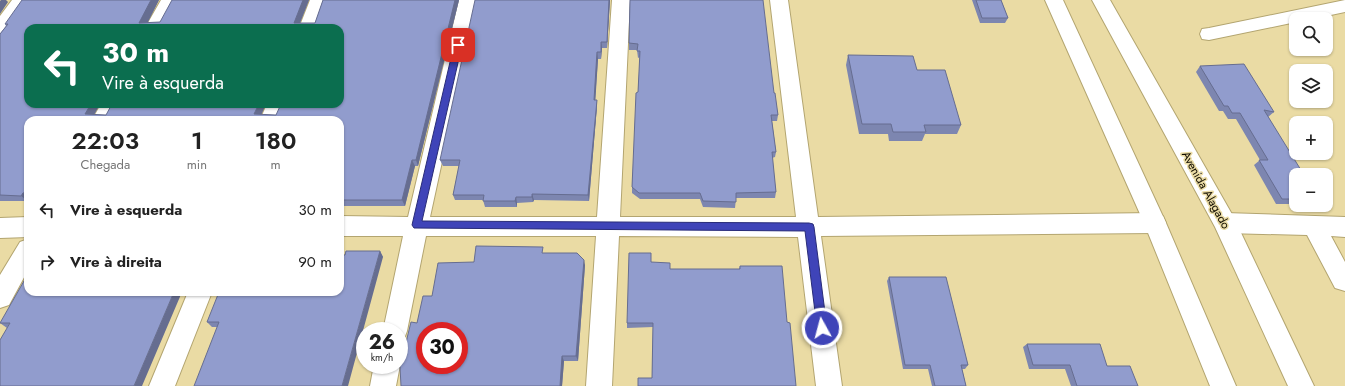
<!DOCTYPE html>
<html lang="pt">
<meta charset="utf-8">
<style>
body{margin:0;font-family:Jost,sans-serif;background:#f2f2f2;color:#222;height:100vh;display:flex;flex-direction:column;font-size:15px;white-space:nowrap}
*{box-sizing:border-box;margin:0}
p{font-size:13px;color:#767676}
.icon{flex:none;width:22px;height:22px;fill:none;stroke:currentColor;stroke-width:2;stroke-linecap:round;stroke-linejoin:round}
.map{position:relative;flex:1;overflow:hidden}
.drawer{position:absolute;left:24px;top:116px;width:320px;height:180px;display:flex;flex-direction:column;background:#fff;border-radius:12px;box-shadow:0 1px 3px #0004}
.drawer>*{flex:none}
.banner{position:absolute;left:24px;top:24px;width:320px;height:84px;border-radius:12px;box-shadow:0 1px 3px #0004;background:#0b6e4f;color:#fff;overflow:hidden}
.fabs{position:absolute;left:1289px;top:12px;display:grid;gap:8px}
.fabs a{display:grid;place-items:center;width:44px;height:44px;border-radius:8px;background:#fff;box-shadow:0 1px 3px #0004;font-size:20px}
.speed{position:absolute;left:356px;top:322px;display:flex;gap:8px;font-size:20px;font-weight:700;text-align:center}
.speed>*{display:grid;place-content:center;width:52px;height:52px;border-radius:50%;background:#fff;box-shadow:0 1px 3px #0004;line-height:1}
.speed small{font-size:10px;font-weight:400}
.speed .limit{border:6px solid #d22;background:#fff;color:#111}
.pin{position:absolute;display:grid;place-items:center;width:34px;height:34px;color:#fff;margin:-17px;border-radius:8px;box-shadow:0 2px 6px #0006}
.me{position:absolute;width:44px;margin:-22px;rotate:353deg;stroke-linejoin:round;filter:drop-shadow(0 0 3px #0008)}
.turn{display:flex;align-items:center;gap:14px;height:84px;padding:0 12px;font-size:18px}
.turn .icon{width:52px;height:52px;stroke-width:2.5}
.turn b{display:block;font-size:28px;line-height:34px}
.eta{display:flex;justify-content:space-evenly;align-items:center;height:68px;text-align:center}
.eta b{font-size:24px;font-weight:600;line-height:28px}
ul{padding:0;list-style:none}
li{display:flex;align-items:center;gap:12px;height:52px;padding:0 12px}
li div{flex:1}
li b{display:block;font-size:15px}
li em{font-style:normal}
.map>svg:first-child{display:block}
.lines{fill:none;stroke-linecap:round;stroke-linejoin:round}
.minor-casing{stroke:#b3a570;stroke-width:2}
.major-casing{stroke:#b3a570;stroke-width:2}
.minor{fill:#fff;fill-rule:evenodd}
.major{fill:#fff;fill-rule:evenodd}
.wall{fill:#7d86b0;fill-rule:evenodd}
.shaded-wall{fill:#666d90}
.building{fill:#919ccd;stroke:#666d90;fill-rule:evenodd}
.route{fill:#3f44b8;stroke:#292c78}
.labels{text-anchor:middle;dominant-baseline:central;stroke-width:3;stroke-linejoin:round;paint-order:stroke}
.street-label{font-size:12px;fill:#110c00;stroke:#eadba4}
</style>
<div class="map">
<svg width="1345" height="386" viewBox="0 0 1345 386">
<rect width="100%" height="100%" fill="#eadba4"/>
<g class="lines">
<g class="minor-casing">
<path id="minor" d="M12,0H31L7,34L0,35V16Z
M161,0H179L163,28H145Z
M310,0H328L317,28H299Z
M459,0H477L430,217H597L612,0H630L620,217H796L770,0H788L818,217L1155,213L1163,216L1166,223L1163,230L1155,233L821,236L842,386H816L798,237L619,236L612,386H586L596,236H426L407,331L404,339L399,341V331H383L403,236H340V216L408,217Z
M1345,0V12L1312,19H1296V22L1209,40L1202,39L1200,34L1202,29L1209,28Z
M101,104H121L112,120H92Z
M267,104H287L280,120H260Z
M1225,213L1345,217V237L1331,236L1345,262V291L1335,288L1307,235L1225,233L1217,230L1214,223L1217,216Z
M28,217V237L0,238V218Z
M28,239V270L9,305L0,308V275L20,242Z
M188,292H212L175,386H149Z
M399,363L400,365L396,386H370L374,365H399Z"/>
</g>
<g class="major-casing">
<path id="major" d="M1045,0H1063L1166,223L1236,386H1210L1144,223Z
M1092,0H1110L1233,216L1314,386H1288L1215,227Z"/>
</g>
<use href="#minor" class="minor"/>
<use href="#major" class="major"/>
</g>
<path class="wall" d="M159,0L147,23L160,22L309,0L300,23H315L323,0H459L418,166H415L405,206H340V120H28V201H0V34L6,26L5,24ZM340,28L276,115H261L266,104L106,115H94L100,104H28Z
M610,0L607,48H602L601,59H598L595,100H597V106L589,201L534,200L533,202L517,203V207H485L483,200H455L453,195L459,166H443L440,160Z
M630,0L774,93L778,115L777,121H772L776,152L775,157L772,158L776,192L775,198H736L735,208L703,207L700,199H640L632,193V187L638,92L640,57L638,58L637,50H629V43Z
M972,0H1001L1008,18L1005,23H980Z
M848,55L917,70L961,125L957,134H925L922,141H889L888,134H859L846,65Z
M1200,66L1274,112L1268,117L1296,175V204H1276L1254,165L1260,160L1236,119H1228L1223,111H1219L1196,72Z
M380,251L383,257L218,327H212L207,322L345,255Z
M545,253L585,265L578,361H564L562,386H401L417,323L432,296Z
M651,253V262L670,269H739L740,266H782L652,378L653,327L627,328V323Z
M889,277L968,365L965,369H962L966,386H932L928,369H903L887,281Z
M28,292L7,328L0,323Z
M1027,344L1107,366L1138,386H1071L1065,369H1029L1023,347Z"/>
<path class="shaded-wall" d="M1,0H6L8,2L0,14V1Z
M151,0H159L145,28L139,23Z
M303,0H309L298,28L294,23Z
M455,0H459L418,166L416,160Z
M609,0H610L607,48V42Z
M601,42L602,48L601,59Z
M597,52L598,59L595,106L594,100Z
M597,100V106L589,201L588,195Z
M91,104H100L91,120L85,114Z
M259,104H266L259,120L254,114Z
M412,160L415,166L405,206L402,200Z
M23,193L28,197V201L21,196Z
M532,194L534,200L533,202L532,197Z
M516,197L517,203V207L515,201Z
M380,251L383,257L348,386H342Z
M584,260L585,265L578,361L576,356Z
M174,292H182L142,386H134Z
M562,356L564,361L562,386H560Z"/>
<path class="building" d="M22,0H151L139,23L160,22L172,0H303L294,23H315L323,0H455L416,160H412L402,200H340V120H28V192L23,193L21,196L0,195V34L8,24H5ZM28,28H340V104H281L276,115L254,114L259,104H112L106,115L85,114L91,104H28Z
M475,0H609L607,42H601V52H597L594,100H597L588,195L532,194V197H516L515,201H483L484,195H453L460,160H440Z
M630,0H763L774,93H775L778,115H771L776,152H772L776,192L736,193V202L703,201L700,193H639L632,187L636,93L638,92L640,51H637L638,44L629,43Z
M976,0H1001L1008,18H982Z
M848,55L913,56L917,70H945L961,125H924L926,132H893L891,124H862Z
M1244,64L1274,112L1264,110L1304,175H1296V199H1282L1259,160H1268L1240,113H1232L1228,106H1224L1200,66Z
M476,246L543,247L542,253H577L584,260L576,356H562L560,386H401L400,367L411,322L417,323L423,296H432L438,263L474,262ZM425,331H459V365H425Z
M346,251H380L342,386H194L219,322H207L219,292H340V255H345Z
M629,253H651V262L670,263V269H740V266H782L787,322L790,323L796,386H638V378H652L653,323H627Z
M28,274V292H174L134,386H0V340L10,323H0Z
M889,277H946L968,365H961L966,386H935L930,365H905Z
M1027,344H1100L1107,366H1130L1138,386H1077L1070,365H1033Z"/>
<path class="route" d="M458,42L462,45L422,221L809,223L813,224L814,227L827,328L825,331L822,333L818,331L817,328L805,231L414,228L412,225L454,45Z"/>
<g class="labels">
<g class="street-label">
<text transform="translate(1206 190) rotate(61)">Avenida Alagado</text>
</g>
</g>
</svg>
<div class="fabs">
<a><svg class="icon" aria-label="search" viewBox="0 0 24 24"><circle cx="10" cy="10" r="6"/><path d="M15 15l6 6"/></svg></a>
<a><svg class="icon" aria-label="layers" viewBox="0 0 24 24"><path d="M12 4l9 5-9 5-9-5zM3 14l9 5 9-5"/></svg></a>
<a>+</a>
<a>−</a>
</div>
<div class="speed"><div>26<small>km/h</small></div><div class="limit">30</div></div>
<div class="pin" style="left:458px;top:45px;background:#d93025"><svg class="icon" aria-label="arrive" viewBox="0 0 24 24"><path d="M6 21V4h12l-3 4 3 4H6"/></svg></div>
<svg class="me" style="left:822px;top:328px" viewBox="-20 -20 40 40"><circle r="17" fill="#3f44b8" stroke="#fff" stroke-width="3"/><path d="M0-11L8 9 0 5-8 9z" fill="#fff"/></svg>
<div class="banner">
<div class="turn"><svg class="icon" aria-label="left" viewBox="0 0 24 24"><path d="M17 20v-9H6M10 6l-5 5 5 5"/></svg><div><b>30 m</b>Vire à esquerda</div></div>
</div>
<section class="drawer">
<div class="eta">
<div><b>22:03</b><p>Chegada</p></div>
<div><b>1</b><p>min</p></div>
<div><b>180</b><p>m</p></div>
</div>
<ul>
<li><svg class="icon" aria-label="left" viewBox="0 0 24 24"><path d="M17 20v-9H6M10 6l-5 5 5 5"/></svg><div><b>Vire à esquerda</b></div><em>30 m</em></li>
<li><svg class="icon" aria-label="right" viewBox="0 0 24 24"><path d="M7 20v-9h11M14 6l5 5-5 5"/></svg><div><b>Vire à direita</b></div><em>90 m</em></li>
</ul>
</section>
</div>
